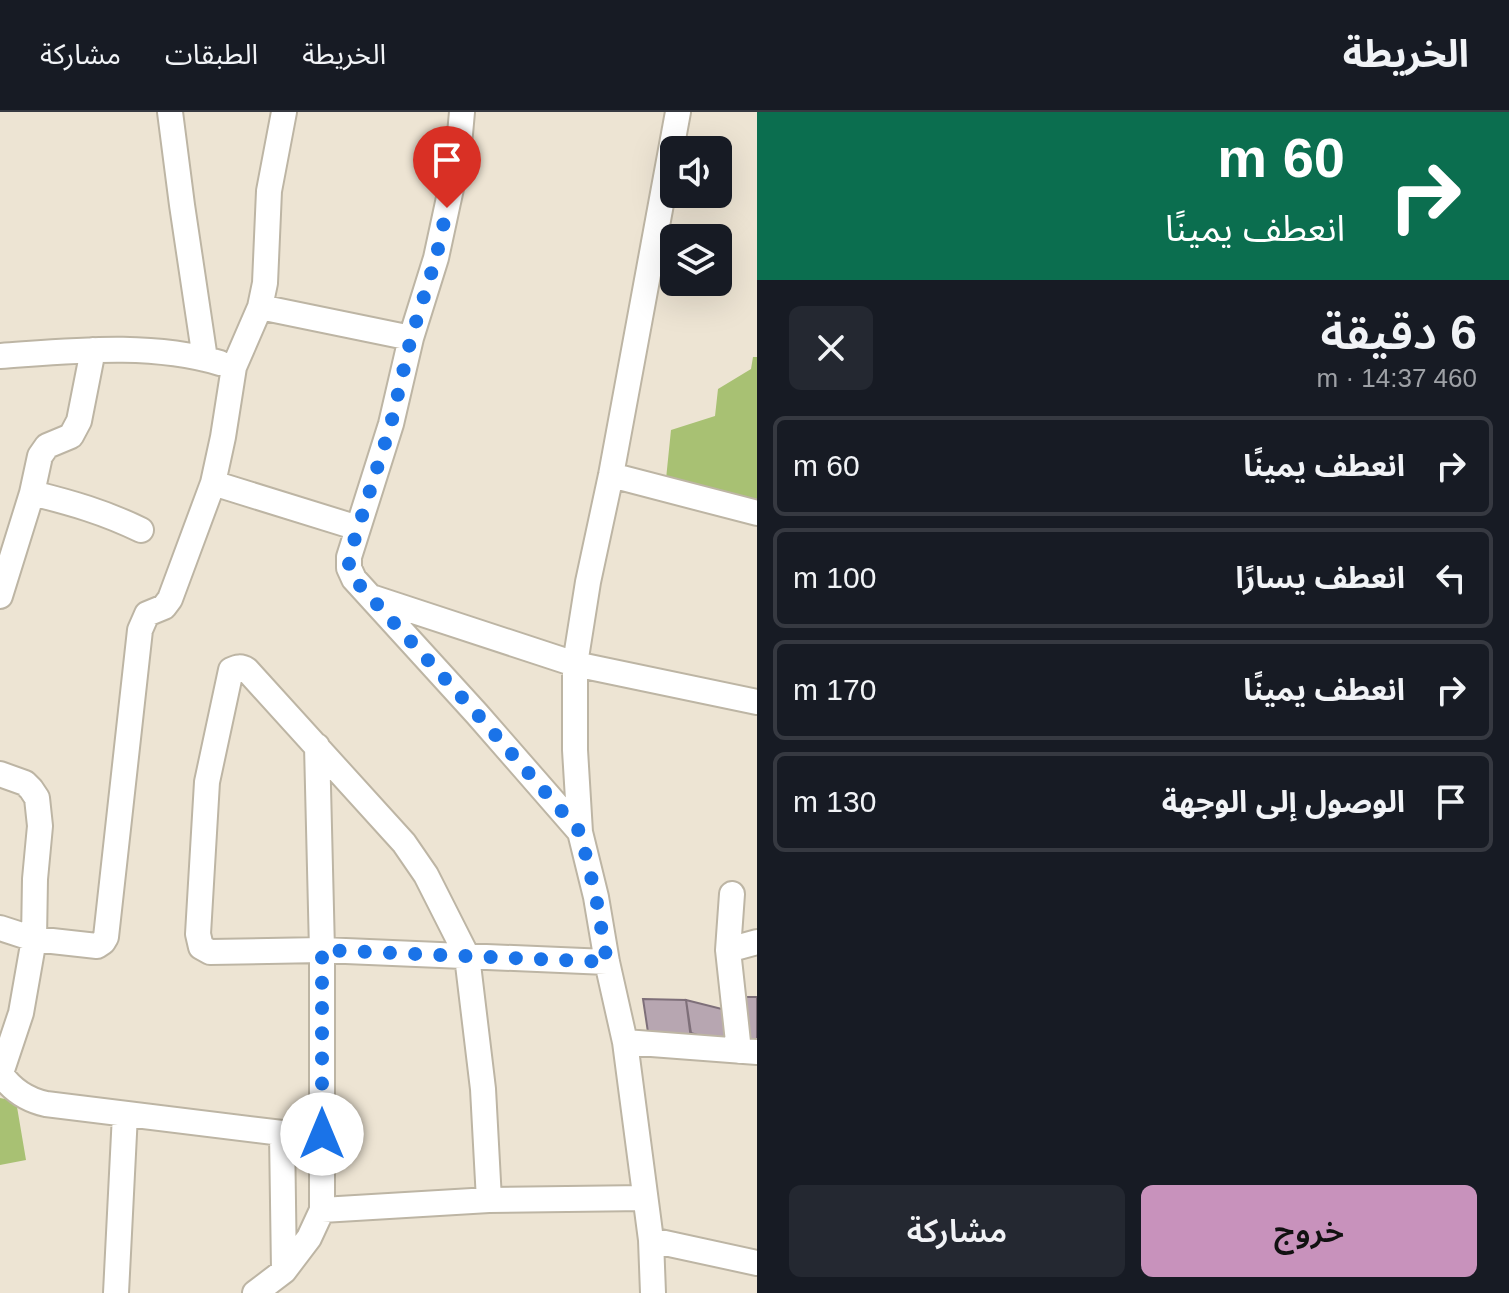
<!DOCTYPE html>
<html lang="ar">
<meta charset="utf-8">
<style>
body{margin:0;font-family:Arial,"Noto Sans Arabic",sans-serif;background:#242831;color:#f1f3f6;direction:rtl;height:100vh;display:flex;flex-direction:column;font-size:30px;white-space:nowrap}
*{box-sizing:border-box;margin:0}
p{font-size:26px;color:#9ea1a6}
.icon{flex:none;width:44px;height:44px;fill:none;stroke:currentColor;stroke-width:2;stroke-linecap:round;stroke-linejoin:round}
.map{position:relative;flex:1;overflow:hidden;direction:ltr}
.sheet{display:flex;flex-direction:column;background:#171b24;width:752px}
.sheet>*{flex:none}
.hud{background:#0b6e4f;color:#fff;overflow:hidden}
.tools{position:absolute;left:660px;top:24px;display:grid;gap:16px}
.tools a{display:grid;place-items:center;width:72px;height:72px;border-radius:12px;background:#171b24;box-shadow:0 8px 32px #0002;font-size:40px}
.pin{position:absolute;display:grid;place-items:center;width:68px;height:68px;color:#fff;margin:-82px -34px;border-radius:50% 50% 50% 0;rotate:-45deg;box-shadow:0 0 8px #0007}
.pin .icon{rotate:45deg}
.me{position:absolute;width:88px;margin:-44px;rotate:0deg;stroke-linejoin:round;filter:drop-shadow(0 0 6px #0008)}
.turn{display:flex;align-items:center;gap:28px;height:168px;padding:0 32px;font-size:36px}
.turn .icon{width:104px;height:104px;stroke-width:2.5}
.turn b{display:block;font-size:56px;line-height:68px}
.round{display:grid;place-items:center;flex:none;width:84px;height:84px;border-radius:12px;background:#242831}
.overview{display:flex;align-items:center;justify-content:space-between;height:136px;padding:0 32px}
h1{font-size:48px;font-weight:600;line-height:60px}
.button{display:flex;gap:16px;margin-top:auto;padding:16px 32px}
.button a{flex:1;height:92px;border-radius:12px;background:#c892bc;color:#111;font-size:32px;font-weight:600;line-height:92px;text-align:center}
.button a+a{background:#242831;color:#f1f3f6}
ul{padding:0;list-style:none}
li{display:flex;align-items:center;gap:24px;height:100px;margin:0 16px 12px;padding:0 16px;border:4px solid #363941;border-radius:12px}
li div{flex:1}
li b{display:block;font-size:30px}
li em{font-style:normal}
header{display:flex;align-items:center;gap:48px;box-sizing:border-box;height:112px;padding:0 40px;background:#171b24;border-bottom:2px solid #363941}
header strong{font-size:38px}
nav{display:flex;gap:44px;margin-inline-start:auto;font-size:28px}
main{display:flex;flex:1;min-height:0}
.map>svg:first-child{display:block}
.green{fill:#a8c173}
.building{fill:#b7a6b1;stroke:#7e6f79;stroke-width:2}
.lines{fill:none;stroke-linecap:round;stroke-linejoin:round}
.minor-casing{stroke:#bdb5a4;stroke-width:28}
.minor{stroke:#fff;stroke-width:24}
.route{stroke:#1a73e8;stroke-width:14;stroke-dasharray:0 25.2}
</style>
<header>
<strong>الخريطة</strong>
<nav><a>الخريطة</a><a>الطبقات</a><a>مشاركة</a></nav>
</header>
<main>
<section class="sheet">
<div class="hud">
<div class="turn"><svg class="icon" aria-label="right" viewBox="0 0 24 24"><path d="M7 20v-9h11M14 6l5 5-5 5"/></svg><div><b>60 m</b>انعطف يمينًا</div></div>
</div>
<div class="overview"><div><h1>6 دقيقة</h1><p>460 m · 14:37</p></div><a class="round"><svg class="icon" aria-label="close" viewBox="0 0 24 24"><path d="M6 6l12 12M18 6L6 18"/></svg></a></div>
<ul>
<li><svg class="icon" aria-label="right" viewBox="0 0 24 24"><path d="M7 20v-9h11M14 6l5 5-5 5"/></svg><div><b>انعطف يمينًا</b></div><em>60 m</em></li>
<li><svg class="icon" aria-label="left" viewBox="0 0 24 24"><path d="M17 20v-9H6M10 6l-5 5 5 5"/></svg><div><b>انعطف يسارًا</b></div><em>100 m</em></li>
<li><svg class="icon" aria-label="right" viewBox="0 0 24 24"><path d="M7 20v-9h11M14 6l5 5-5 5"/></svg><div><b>انعطف يمينًا</b></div><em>170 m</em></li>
<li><svg class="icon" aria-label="arrive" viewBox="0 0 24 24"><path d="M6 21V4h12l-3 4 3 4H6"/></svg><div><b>الوصول إلى الوجهة</b></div><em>130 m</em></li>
</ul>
<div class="button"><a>خروج</a><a>مشاركة</a></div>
</section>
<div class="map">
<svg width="757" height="1181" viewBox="0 0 757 1181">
<rect width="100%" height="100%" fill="#ede4d3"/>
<path class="green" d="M753,245H757V391L666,367L671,318L715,304L718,277L751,257Z
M0,986L16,989L26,1048L0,1053Z"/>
<path class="building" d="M743,885H757V937H747Z
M643,887L686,888L691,927H649Z
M686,888L726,898L730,933L691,921Z"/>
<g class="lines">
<g class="minor-casing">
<path id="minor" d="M170,0L182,93L205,247
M462,0L458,44L436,146L411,226L391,312L349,445V456L354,467L477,602L580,720
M260,195L411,226
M0,244C72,239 150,230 220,251
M611,363L757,401
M213,371L358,416
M32,381C72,391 104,400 141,418
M0,484L32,381L40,344L47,334L71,324L79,309L93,238
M374,486L575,552L757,590
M0,662L25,671L31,677L37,686L40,714L35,767L34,827L21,901L0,964
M732,782L728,838L739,939
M0,816L34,827L97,834L103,830L106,825L140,518L147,502L164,495L170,487L213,371L223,325L234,255L260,195L265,171L269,79L284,0
M728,838L757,830
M625,930L757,940
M1,962C12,978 28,988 46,992L282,1021L284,1159
M489,1088L483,977L467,844L426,763L404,731L247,558C241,554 237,555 231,558L207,670L198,822L201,835L210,840L322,838L607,850
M322,1098L489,1088L645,1086
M651,1128L757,1151
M116,1181L125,1002
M255,1181L284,1159L309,1126L322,1098V838L317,634
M653,1181L651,1128L625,930L607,850L596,785L580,720L575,638V552L588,470L611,363L678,0"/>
</g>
<use href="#minor" class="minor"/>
</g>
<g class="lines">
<path class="route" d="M322,1022V838L607,850L596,785L580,720L477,602L354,467L349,456V445L391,312L411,226L436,146L447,96"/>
</g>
</svg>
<div class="tools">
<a><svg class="icon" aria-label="sound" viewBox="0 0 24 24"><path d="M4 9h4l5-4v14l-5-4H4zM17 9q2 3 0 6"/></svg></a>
<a><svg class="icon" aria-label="layers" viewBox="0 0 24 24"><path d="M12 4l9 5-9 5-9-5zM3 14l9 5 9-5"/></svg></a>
</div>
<div class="pin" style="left:447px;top:96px;background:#d93025"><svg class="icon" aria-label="arrive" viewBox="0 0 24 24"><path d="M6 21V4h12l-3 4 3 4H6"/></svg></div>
<svg class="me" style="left:322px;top:1022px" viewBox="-20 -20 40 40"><circle r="19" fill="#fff"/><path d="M0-13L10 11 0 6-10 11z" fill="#1a73e8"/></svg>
</div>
</main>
